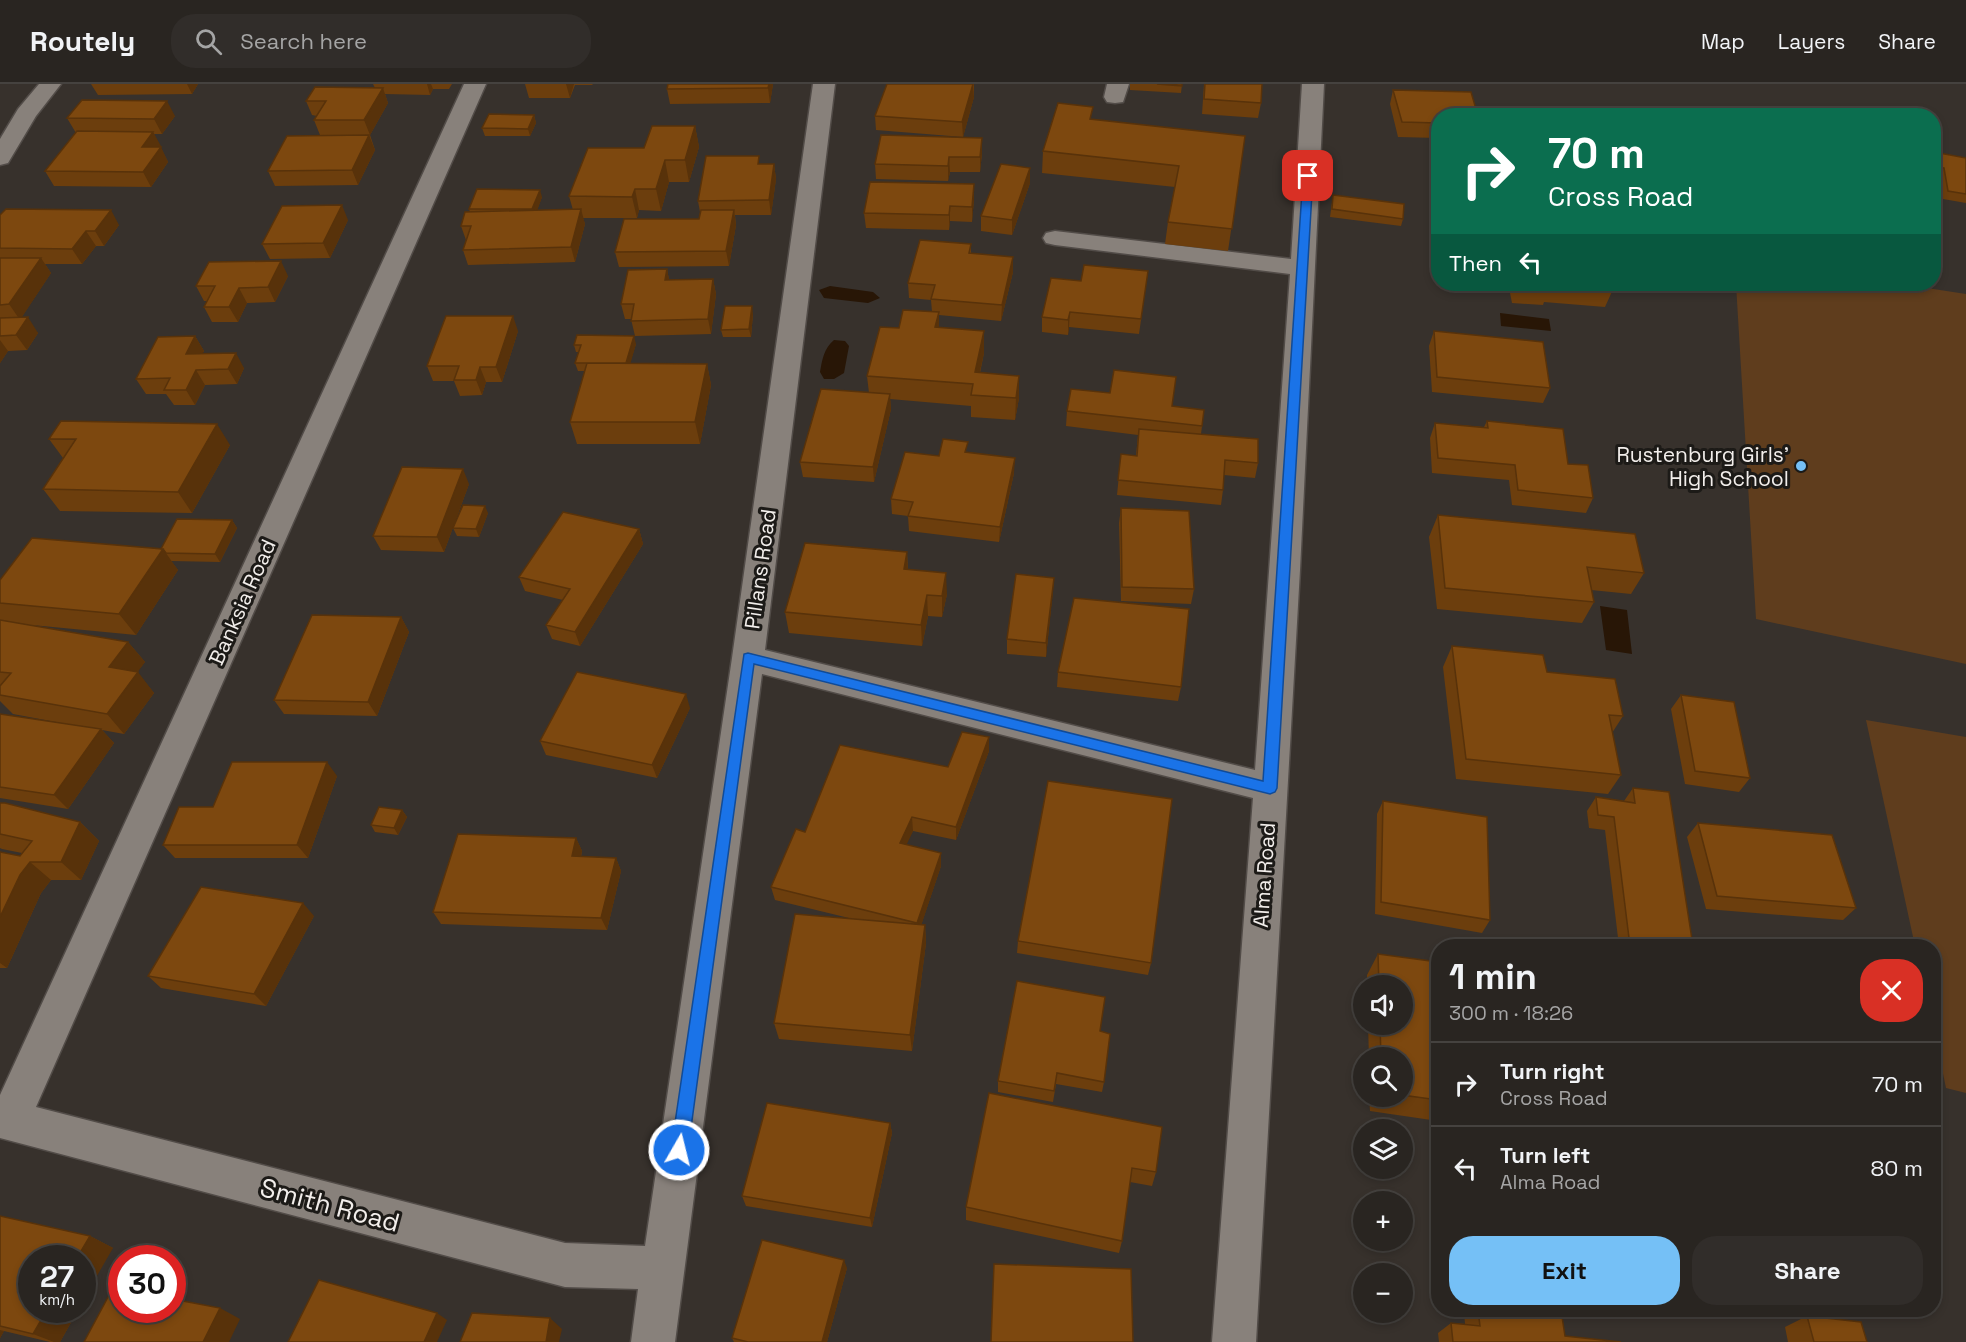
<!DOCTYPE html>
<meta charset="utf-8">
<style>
body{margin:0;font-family:"Space Grotesk",sans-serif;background:#312d2a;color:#f1f3f6;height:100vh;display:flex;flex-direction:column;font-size:22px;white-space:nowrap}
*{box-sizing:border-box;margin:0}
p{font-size:20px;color:#a5a5a5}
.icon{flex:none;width:33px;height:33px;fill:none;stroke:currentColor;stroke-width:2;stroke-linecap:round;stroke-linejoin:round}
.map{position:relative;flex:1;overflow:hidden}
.side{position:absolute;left:1431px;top:855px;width:510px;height:378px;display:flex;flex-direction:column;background:#292521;border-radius:24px;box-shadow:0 3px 9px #0003,0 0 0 2px #45423f}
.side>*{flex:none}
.top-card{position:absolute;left:1431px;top:24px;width:510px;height:183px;border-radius:24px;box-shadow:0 3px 9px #0003,0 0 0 2px #45423f;background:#0b6e4f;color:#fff;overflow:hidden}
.tools{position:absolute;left:1353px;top:891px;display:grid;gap:12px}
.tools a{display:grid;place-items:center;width:60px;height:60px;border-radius:50%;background:#292521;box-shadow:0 3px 9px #0003,0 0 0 2px #45423f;font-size:30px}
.speed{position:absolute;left:18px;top:1161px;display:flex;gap:12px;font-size:30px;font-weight:700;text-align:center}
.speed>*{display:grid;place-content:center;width:78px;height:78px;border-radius:50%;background:#292521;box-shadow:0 3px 9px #0003,0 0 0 2px #45423f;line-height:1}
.speed small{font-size:15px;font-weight:400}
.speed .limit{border:9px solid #d22;background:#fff;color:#111}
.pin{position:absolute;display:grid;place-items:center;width:51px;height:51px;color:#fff;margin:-26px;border-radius:12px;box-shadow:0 3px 9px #0006}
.me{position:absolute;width:66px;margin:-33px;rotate:8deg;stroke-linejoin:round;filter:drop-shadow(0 0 4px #0008)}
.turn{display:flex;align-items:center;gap:21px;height:126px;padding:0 18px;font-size:27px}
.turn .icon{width:78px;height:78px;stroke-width:2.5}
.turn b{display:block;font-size:42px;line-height:51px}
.then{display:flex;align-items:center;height:57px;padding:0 18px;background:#0003;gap:12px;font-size:22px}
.round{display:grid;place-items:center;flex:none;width:63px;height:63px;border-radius:24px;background:#312d2a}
.summary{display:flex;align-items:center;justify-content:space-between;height:102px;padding:0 18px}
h1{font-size:36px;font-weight:800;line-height:45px}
.primary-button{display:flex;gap:12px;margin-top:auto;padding:12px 18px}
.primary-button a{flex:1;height:69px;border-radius:24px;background:#75c0f6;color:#111;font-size:24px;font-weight:800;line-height:69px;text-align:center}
.primary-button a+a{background:#312d2a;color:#f1f3f6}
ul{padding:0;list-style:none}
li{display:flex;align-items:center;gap:18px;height:84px;padding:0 18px;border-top:2px solid #45423f}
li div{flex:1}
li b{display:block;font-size:22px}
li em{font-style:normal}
header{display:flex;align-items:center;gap:36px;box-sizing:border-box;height:84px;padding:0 30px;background:#292521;border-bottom:2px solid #45423f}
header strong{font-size:28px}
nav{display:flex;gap:33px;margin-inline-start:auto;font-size:21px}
.search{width:420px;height:54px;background:#312d2a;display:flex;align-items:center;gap:15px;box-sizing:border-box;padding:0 21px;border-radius:24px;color:#a5a5a5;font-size:22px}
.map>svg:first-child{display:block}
.green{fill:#5f3d1d}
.water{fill:#281606}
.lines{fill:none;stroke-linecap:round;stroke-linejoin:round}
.minor-casing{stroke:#524c48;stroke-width:3}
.minor{fill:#88817b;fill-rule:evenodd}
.wall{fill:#6c3e0d}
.shaded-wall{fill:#58320a}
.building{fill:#7d480f;stroke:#58320a;stroke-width:1.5}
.route{fill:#1a73e8;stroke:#114b97;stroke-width:1.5}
.poi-dot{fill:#75c0f6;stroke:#1c1a17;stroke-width:2}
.labels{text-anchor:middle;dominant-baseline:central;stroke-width:6;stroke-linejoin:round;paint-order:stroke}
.poi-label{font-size:21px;fill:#f2eeeb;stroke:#1c1a17;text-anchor:end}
.street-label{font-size:21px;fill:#f2eeeb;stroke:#1c1a17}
.near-street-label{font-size:26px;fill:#f2eeeb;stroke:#1c1a17}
</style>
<header>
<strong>Routely</strong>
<div class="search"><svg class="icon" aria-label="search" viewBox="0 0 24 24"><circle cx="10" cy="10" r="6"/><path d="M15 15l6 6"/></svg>Search here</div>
<nav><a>Map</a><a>Layers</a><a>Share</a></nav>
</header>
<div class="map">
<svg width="1966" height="1258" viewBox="0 0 1966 1258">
<rect width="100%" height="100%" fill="#37312c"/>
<path class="green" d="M1736,200H1901L1966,210V580L1756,535Z
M1866,636L1966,653V1009L1946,1004L1934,946V862H1915Z"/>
<path class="water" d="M830,202L873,208L880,214L868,219L824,214L819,206Z
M1500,229L1549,235L1551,247L1501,242Z
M834,256L845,257L849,262L844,289L834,295H824L820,288C822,276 824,264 834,256Z
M1600,522L1627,526L1632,570L1606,566Z"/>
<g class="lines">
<g class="minor-casing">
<path id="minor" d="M39,0H61L36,32L8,79L0,81V55L18,25Z
M464,0H486L36,1023L565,1159L645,1162L732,574L813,0H835L765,566L1255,686L1290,190L1055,161L1046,159L1043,154L1046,149L1055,147L1291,175L1302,0H1324L1300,486L1256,1258H1212L1253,714L762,590L675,1258H631L638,1205L565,1203L0,1054V1011Z
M1107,0H1129L1123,18L1115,19L1107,18L1104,13Z"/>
</g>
<use href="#minor" class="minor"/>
</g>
<path class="wall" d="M91,0H198L192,10L98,11Z
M373,0H452L449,5H433L430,11L385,10L388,19L370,51L375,66L358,101L275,102L268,87L348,51H320L314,36L317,32L312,31L306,17L375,4Z
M525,0H593L592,1H575L570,14H529Z
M773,0L770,19L670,20L667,5Z
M887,0H974V13L963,53L876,46L875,32Z
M1130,0H1182L1181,9L1130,6Z
M1204,0H1262L1261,19L1258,34L1202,30Z
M1393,6L1438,32V54L1398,53L1390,20Z
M534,31L536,39L530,52H485L482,44Z
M175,32L162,50H154L168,78L151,103L54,102L45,87L76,49L67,34Z
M1092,36L1245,52L1228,167L1165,160L1168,138L1175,103L1042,89L1043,67Z
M695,42L699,63L689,98H669L661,127L639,126L637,134H583L585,140L575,178L468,181L463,166L466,156L461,142L470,128L469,125L542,113L537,126H573L569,112L644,64Z
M1934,68L1966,74V119L1943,115L1940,92L1934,91Z
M982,69L980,88H950L948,97L876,95L875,80Z
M774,80L776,95L771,131H735L736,141L729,182L619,183L615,168L699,135L700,128L698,117Z
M1030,99L1012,151L981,147V132Z
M1333,111L1403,135L1401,142L1330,133Z
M974,115L972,138L950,137L949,146L866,144L864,129Z
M0,131L119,141L104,162H96L82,180H45L51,189L21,234L38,249L27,266L8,267L0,279Z
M348,136L330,174L270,175L262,160Z
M971,160V169L1013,188L1001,237L939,231V244L984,269L980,289L1019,314L1015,336L971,333V322L890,315L891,325L874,398L803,393L800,378L869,309L867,292L899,244L932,228L931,216L909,214L908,199Z
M667,185L669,196L713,195L716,210L711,250L635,252L631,235H625L621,220Z
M1148,187L1139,250L1069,243L1068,251L1042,248V233L1081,197Z
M288,192L275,218L247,219L238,238H212L204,223L207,217H204L196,202Z
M1480,200H1615V201L1605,223L1544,218L1543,221L1512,219L1510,209L1482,206Z
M753,230L751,253H723L721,246Z
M518,247L502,298H486L482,311L460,312L454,297H433L427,282Z
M1434,247L1550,304L1543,319L1432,308L1429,262Z
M195,252L204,267L202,270L244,284L237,300L205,301L195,321H174L166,310H146L136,295Z
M636,260L630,279L707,280L711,301L700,360H577L570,338L585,287H578L575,279L579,268H576L574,261Z
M1172,322L1202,342L1201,350L1258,379L1255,394L1224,391L1223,406L1221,421L1117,411L1121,370L1136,372L1138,351L1066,342L1067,327Z
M1487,337L1568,380L1593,414L1586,429L1512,421L1509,396L1432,389L1430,354L1435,339L1484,343Z
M49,355L230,361L192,429L60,427L43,405L63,374Z
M968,369L1014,389L999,458L909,447L908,432L892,430L891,415L939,372Z
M469,400L444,468L381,466L373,452Z
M1121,424L1194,505L1191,520L1121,517L1119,439Z
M488,429L479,453L457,452L453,444Z
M1438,431L1644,489L1631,510L1591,506L1594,518L1582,539L1437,525L1429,453Z
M232,436L237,444L220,478L171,477L178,486L136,551L32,541L128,558L145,578L137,588L154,609L124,650L102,646L114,659L68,725L0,714V630L72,641L13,630L0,617V496L161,465Z
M639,445L643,460L580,562L552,555L546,541L563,516L525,507L519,493Z
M907,468L908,485L947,510L942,533L928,532L922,562L789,549L785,528Z
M1054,494L1046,573L1007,570V555Z
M401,533L409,548L377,632L284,630L274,616Z
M1452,562L1547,588L1623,632L1612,649L1621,691L1608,710L1456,695L1443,583Z
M1058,588L1181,603L1178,617L1057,603Z
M1681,611L1750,694L1739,708L1685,700L1671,625Z
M690,624L657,694L546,671L540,657Z
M989,653V667L956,756L913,747L906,760L941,782L921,841H925L926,859L912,967L779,955L774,939L853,835L775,816L771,803L805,748L948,683Z
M337,692L308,774H175L163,761Z
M1633,704L1693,862H1619L1605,746L1589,744L1587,727L1596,713L1624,717Z
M1383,717L1490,836L1482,849L1375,830L1377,730Z
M0,719L80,738L99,757L81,796H51L41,809L7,884H0V768L20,772L22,769L2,765L0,764Z
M402,726L407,733L398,751L375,748L371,741Z
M1698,739L1856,824L1843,836L1706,825L1687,753Z
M576,754L582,767L581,773L616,774L621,787L607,846L441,840L433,828Z
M314,832L266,922L161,904L148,892Z
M1018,857L1151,879L1148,891L1017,869Z
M1378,870L1438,878V1037L1370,1027L1369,1012H1402V974H1369L1368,940H1402V902H1367V891Z
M1100,947L1104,998L1102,1008L1056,1000L1053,1018L998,1008V997Z
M989,1009L1156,1088L1152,1102L1130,1098L1122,1157L1119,1169L966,1136V1123Z
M890,1039L892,1049L872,1143L746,1122L742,1112Z
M0,1132L90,1152L113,1164L32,1226H78L60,1258H50L4,1247L0,1254Z
M847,1184L827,1258H734L732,1254Z
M1467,1226H1553L1565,1252L1621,1258H1439L1438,1249L1451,1239L1465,1240L1464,1228Z
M1807,1232L1867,1258H1788L1785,1243Z"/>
<path class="shaded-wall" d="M187,0H198L192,10Z
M427,0H431L433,5L430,11Z
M566,0H574L570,14Z
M769,0H773L770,19L768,4Z
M973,0L974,13L963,53L962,38Z
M383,4L388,19L370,51L364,36Z
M167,17L175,32L162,50L154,35Z
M534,31L536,39L530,52L528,45Z
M695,42L699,63L689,98L685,76Z
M153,48L161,62L150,78L142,63Z
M369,51L375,66L358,101L352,86Z
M982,54V69L980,88V73Z
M161,63L168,78L151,103L143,88Z
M949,73L950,88L948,97V82Z
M665,76L669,98L661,127L656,105Z
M774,80L776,95L771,131L769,116Z
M1030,84V99L1012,151V136Z
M974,100V115L972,138V123Z
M635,105L639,126L637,134L632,113Z
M540,106L542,113L535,133L532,125Z
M342,121L348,136L330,174L323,159Z
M950,122V137L949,146V131Z
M581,125L585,140L575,178L571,163Z
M111,126L119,141L104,162L95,147Z
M734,126L736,141L729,182L726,167Z
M86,147L96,162L82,180L72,165Z
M1013,173V188L1001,237L1002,221Z
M41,174L51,189L20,236L9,220Z
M281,177L288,192L275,218L268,203Z
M667,185L670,200L665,196Z
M713,195L716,210L711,250L708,235Z
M239,204L247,219L238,238L229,223Z
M752,222L753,230L751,253L749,245Z
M939,228V250L935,243Z
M1070,228L1069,243L1068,251V236Z
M513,232L518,247L502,298L496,283Z
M28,233L38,249L27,266L16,251Z
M984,247V269L975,310V288Z
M195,252L204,267L194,285L186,270Z
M634,252L636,260L628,288L626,280Z
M0,256L8,267L0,279Z
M236,269L244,284L237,300L228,285Z
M707,280L711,301L700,360L695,338Z
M480,283L486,298L482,311L476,296Z
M196,286L205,301L195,321L186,306Z
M1019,292V314L1015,336L1016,314Z
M890,310L891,325L874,398L873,383Z
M217,340L230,361L192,429L178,408Z
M1015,374L1014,389L999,458L1000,443Z
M463,385L469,400L444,468L437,453Z
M485,422L488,429L479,453L476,445Z
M232,436L237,444L220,478L215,470Z
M639,445L643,460L580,562L575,548Z
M163,465L178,486L136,551L119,530Z
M907,468L908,489L904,485Z
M946,489L947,510L942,533V512Z
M1054,494L1053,508L1046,573V559Z
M927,511L928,532L922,562L921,541Z
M401,533L409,548L377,632L368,618Z
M128,558L145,578L126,604L109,583Z
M138,588L154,609L124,650L107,630Z
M686,610L690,624L657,694L652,681Z
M101,645L114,659L68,725L54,711Z
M989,653V667L956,756V743Z
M327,678L337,692L308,774L297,761Z
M402,726L407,733L398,751L394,744Z
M912,733L913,747L906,762L900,759Z
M80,738L99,757L81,796L61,778Z
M576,754L582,767L578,785L572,772Z
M941,769V782L918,851L917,839Z
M616,774L621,787L607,846L601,834Z
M30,778L51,796L41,809L7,884L0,879V833L20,791Z
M303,819L314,832L266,922L254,910Z
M925,841L926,859L912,967L910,951Z
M890,1039L892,1049L872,1143L870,1134Z
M90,1152L113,1164L82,1218V1174H77Z
M844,1176L847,1184L827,1258H822Z
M220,1224L240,1235L229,1258H203Z
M47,1226H78L60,1258H54L33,1250Z
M437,1229L447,1236L437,1258H424Z
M550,1234L562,1245L559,1258H546Z
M0,1246L4,1247L0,1254Z"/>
<path class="building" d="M668,0H769L768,4L667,5Z
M887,0H973L962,38L875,32Z
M1157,0H1182V2Z
M1205,0H1262L1261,19L1204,15Z
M315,3L383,4L364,36H314L326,17H306Z
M1393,6L1471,8L1478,32H1438V39L1402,38Z
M82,16L167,17L154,35L67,34Z
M1058,19L1093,23L1090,35L1245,52L1232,145L1168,138L1179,82L1043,67Z
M489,30L534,31L528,45L482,44Z
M652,42H695L685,76H665L656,105H635L632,113L569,112L588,64H644Z
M77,47L153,48L142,63H161L143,88L45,87Z
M369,51L352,86L268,87L287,52Z
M881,51L982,54L980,73H949L948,82L875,80Z
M1934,68L1966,74V110L1948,107L1944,84L1934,83Z
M706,72H759L758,80H774L769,116L698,117Z
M1001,80L1030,84L1012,136L981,132Z
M870,98L974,100L972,123L950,122L949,131L864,129Z
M477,105L540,106L532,125H469Z
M1333,111L1404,120L1403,135L1332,125Z
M342,121L323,159L262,160L282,122Z
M6,125L111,126L95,147H86L72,165L0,164V131Z
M581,125L571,163L463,166L471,142H461L465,128Z
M701,126H734L726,167L615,168L624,135H699Z
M920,156L971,160L969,169L1013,173L1002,221L931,215L935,201L908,199Z
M0,174H41L9,220L0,221Z
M281,177L268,203L239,204L229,223H204L215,202H196L209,178Z
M1084,181L1148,187L1141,235L1070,228L1068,236L1042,233L1051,194L1081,197Z
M667,185L665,196L713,195L708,235L631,237L634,220H621L628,186Z
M1596,200H1615V201Z
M725,222H752L749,245L721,246Z
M903,226L939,228L935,243L984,247L975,288L1019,292L1016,314L971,311L973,300L867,292L880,243L899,244Z
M446,232H513L496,283H480L476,296H454L459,282H427Z
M28,233L16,251L0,252V234Z
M1434,247L1543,258L1550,304L1437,293Z
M577,251L634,252L626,279H575L581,261H574Z
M195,252L186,270L236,269L228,285L196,286L186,306H164L170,294L136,295L158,253Z
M587,279L707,280L695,338H570Z
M1114,286L1176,293L1172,322L1204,326L1202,342L1067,327L1071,305L1110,309Z
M821,305L890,310L873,383L800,378Z
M61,337L217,340L178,408L43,405L76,355H49Z
M1487,337L1563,345L1568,380L1588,381L1593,414L1518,406L1515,381L1438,374L1435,339L1488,344Z
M1139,345L1258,355V379L1225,376L1223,406L1118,396L1121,370L1137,372Z
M943,355L968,358L965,368L1015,374L1000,443L908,432L913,418L891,415L905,368L939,372Z
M402,383L463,385L437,453L373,452Z
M463,421L485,422L476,445L453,444Z
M1121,424L1189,427L1194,505L1122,503Z
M563,428L639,445L575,548L546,541L570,505L519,493Z
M1438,431L1635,450L1644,489L1587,483L1594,518L1445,504Z
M177,435L232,436L215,470L166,469L163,465H161Z
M32,454L163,465L119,530L0,519V496Z
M805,459L907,468L904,485L946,489L942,512L927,511L921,541L785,528Z
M1016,490L1054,494L1046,559L1007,555Z
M1074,514L1189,525L1181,603L1058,588Z
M312,531L401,533L368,618L274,616Z
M0,536L128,558L109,583L138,588L107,630L0,611V602L11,589L0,588Z
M1452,562L1543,571L1547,588L1615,595L1623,632L1609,631L1621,691L1466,675Z
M577,588L686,610L652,681L540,657Z
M1681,611L1734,618L1750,694L1695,687Z
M0,630L101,645L54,711L0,703Z
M962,648L989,653L956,743L912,733L900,759L941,769L917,839L771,803L796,745L805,748L840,661L948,683Z
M232,678H327L297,761H163L179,723H213Z
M1048,697L1172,715L1151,879L1018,857Z
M1633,704L1669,708L1693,862H1630L1614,733L1598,731L1596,713L1635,719Z
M1383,717L1487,733L1490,836L1381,818Z
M0,719H5L80,738L61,778H30L20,791L0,833V768L20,772L32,757L0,750Z
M379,723L402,726L394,744L371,741Z
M1698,739L1832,751L1856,824L1717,812Z
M458,750L576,754L572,772L616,774L601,834L433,828Z
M201,803L303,819L254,910L148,892Z
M795,830L925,841L910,951L774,939Z
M1378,870L1438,878V1016L1402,1011V974H1381L1380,940H1402V902H1379Z
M1017,897L1105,913L1100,947L1110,950L1104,998L1057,989L1054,1007L998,997Z
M989,1009L1162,1043L1156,1088L1132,1084L1122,1157L966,1123Z
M767,1019L890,1039L870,1134L742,1112Z
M0,1132L90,1152L77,1174H32V1226H47L33,1250L0,1242Z
M762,1156L844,1176L822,1258H748L732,1254Z
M994,1180L1131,1185L1133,1258H991Z
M319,1196L437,1229L424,1258H288Z
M114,1202L122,1204V1226H172V1215L220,1224L203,1258H84Z
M1478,1226H1561L1565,1252L1621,1258H1453L1451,1239L1480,1242Z
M472,1229L550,1234L546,1258H460Z
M1807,1232L1861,1238L1867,1258H1814Z"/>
<path class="route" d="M1308,89L1313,92L1277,704L1275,708L1270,710L754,580L688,1066L685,1072L679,1075L673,1072L671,1066L744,570L748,569L1263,697L1303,92Z"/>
<circle class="poi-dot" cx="1801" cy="382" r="6"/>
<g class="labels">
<g class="poi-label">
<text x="1789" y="370">Rustenburg Girls'<tspan x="1789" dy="24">High School</tspan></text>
</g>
<g class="street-label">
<text transform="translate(760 485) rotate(-82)">Pillans Road</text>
<text transform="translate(242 518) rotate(-66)">Banksia Road</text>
<text transform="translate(1264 791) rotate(-86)">Alma Road</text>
</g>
<g class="near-street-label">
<text transform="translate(330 1121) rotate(15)">Smith Road</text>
</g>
</g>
</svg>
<div class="tools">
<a><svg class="icon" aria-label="sound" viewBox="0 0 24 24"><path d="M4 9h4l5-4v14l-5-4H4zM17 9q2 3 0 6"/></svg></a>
<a><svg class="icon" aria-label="search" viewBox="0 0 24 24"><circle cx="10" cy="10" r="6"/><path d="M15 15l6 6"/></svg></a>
<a><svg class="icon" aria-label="layers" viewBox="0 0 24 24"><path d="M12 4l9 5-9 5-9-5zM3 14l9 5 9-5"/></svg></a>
<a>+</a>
<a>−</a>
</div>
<div class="speed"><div>27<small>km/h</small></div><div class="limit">30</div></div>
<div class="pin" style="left:1308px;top:92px;background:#d93025"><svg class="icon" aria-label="arrive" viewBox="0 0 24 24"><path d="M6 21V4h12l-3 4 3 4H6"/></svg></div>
<svg class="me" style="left:679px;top:1066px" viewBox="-20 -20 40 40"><circle r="17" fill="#1a73e8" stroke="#fff" stroke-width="3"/><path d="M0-11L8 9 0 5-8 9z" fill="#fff"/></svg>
<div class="top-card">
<div class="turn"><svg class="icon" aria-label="right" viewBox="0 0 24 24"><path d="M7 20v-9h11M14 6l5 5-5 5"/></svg><div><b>70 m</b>Cross Road</div></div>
<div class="then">Then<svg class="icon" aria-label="left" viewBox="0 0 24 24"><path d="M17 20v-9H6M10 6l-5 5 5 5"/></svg></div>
</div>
<section class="side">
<div class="summary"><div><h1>1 min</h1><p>300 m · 18:26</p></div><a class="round" style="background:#d93025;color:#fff"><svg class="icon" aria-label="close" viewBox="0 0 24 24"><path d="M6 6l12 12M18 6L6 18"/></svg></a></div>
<ul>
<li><svg class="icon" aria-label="right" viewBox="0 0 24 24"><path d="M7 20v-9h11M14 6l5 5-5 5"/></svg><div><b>Turn right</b><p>Cross Road</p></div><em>70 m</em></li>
<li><svg class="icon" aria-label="left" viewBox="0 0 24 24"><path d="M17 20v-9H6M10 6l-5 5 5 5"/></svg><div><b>Turn left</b><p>Alma Road</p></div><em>80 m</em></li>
</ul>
<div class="primary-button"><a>Exit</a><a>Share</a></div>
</section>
</div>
